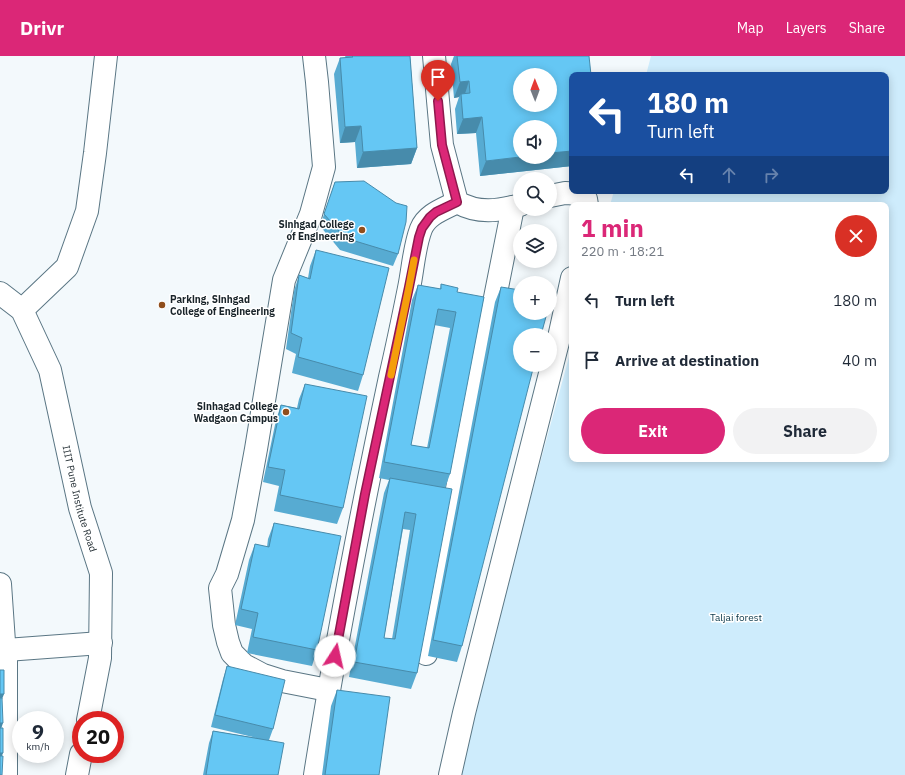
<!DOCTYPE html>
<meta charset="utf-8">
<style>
body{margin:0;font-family:"IBM Plex Sans",sans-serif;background:#f2f2f3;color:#1f2937;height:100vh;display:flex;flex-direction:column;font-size:15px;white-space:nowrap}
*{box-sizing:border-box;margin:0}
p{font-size:13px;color:#747a83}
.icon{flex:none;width:22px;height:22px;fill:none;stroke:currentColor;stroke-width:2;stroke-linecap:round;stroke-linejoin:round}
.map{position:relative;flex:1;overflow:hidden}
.details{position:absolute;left:569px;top:146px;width:320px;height:260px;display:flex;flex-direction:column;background:#fff;border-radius:8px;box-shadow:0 2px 10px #0003}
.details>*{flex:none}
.hud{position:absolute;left:569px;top:16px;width:320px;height:122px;border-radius:8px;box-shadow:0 2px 10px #0003;background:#1a4fa0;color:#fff;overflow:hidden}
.needle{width:26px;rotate:359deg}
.tools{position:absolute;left:513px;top:12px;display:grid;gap:8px}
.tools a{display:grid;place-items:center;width:44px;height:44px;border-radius:50%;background:#fff;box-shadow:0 2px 10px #0003;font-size:20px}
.speed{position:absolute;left:12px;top:655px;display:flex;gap:8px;font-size:20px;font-weight:700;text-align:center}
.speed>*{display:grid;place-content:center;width:52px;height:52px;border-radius:50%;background:#fff;box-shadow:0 2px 10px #0003;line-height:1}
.speed small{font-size:10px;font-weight:400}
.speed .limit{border:6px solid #d22;background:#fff;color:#111}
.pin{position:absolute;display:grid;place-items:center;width:34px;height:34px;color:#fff;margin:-41px -17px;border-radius:50% 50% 50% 0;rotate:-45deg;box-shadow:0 0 4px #0007}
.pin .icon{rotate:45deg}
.me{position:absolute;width:44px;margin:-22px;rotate:10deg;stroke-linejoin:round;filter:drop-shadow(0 0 3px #0008)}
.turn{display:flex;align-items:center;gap:14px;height:84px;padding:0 12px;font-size:18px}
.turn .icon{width:52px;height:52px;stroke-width:2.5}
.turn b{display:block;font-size:28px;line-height:34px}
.lanes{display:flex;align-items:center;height:38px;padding:0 12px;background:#0003;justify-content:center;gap:20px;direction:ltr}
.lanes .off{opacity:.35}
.round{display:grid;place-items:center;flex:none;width:42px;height:42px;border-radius:21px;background:#f2f2f3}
.overview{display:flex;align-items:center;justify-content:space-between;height:68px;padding:0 12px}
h1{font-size:24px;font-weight:700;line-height:30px;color:#db2777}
.primary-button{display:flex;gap:8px;margin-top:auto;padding:8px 12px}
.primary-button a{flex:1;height:46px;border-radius:24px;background:#db2777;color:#fff;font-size:16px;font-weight:700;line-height:46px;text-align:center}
.primary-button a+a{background:#f2f2f3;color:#1f2937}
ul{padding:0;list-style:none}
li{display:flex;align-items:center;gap:12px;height:60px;padding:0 12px}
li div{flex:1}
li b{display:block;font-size:15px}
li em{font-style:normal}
header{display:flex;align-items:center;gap:24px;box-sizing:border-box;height:56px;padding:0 20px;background:#db2777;color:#fff}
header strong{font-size:19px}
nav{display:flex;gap:22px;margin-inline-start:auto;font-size:14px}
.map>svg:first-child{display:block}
.green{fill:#ceecfc}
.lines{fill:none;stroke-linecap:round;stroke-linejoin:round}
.minor-casing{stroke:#5a7684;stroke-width:24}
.minor{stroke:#fff;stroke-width:22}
.wall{fill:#57abd2;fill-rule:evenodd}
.shaded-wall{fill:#478bab}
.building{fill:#65c7f4;stroke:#478bab;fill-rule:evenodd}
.route-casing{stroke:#8e194d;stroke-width:10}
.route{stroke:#db2777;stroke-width:7}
.slow{stroke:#f59e0b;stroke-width:7}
.poi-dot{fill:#904e1c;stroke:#fff;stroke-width:1.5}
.labels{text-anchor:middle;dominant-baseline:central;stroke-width:3;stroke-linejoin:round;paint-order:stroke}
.poi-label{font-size:10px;font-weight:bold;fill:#19242a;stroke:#fff;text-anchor:end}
.street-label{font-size:10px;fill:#19242a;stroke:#fff}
.park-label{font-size:10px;fill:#0a3749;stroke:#fff}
</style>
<header>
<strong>Drivr</strong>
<nav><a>Map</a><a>Layers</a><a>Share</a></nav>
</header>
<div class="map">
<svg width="905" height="719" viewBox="0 0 905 719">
<rect width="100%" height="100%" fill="#f3f9fc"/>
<path class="green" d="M651,0H905V719H455L572,290V403H886V149H610L614,135H886V19H646Z"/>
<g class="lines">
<g class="minor-casing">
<g id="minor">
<path d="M314,0L317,26L324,111L311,158L284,224L256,393L243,464L227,518L220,532L224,569L228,586L232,597L244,609L263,619L282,625L328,634"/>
<path d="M434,0L442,89L457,146C478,158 498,155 520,149"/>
<path d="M550,140L565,137L582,138L586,143L587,149"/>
<path id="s1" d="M0,237L22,254L50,314L80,452L101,517L100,602L88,664"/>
<path d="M22,254L67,211L87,155L95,97L106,0"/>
<path d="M0,528L4,586L6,594V719"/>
<path d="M6,594L101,587"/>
<path d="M426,598L453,453L513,151"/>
<path d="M77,719L81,698"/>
<path d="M315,719C336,586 362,453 390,321C397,291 403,262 409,232C413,213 414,191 421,173C427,158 444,153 457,146"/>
<path d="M450,719L464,657L558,286L572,222"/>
</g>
</g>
<use href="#minor" class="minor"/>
</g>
<path class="wall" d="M345,0H410L417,92L411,108L357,112L355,86L340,87L334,18L340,2H346Z
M454,0H589L572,19V110L480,120L476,77L457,78L455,53L459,41L454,42L451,8Z
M335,126L396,147L398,198L393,210L340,194L320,170Z
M316,194L363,319L358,335L292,317L296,298L286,293L294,235L299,219L308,222L310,210Z
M441,228L457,236L450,418L445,432L417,617L411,633L349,621L384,437L389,424L379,422L412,244L418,229L440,233ZM434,269L450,272L427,392L411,389ZM403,473L410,474L392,583L384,582Z
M501,231L462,590L457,606L428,600L495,246Z
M305,328L343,452L337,468L274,455L279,430L263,426L276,364L281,349L297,352L299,343Z
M274,467L317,594L312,610L247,597L252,573L235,569L249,504L255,488L267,491L268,483Z
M227,610L273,673L269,684L278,719H203L209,687L213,675L257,682L211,671L223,623Z
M337,634L379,719H322L331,650Z"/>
<path class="shaded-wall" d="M469,25L464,41L461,38L459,41L454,42L460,26Z
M482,61L476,77L457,78L463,63Z
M361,70L355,86L340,87L345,71Z
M417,92L411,108L357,112L363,96Z
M572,95V110L480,120L486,105L520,101H550V97Z
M0,638H4L1,646H0Z
M0,667H3L0,676Z
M0,697H3L0,705Z"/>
<path class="building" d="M352,0H410L417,92L363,96L361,70L345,71L340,2L353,1Z
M457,0H589L591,19H572V95L550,97V71H520V101L486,105L482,61L463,63L461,38L470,37L469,25L460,26ZM520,19H550V49H520Z
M364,125L396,147L407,150L406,166L398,198L345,182L324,158L335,126Z
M316,194L389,212L363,319L298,301L302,282L291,277L299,219L310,223Z
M441,228L458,232L457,236L484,241L450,418L384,406L418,229L441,233ZM438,253L456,256L429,392L411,389Z
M501,231L520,234V257H547L541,279H520V309H534L462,590L433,584Z
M305,328L367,340L343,452L280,439L285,414L268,411L281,349L299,353Z
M390,422L452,433L417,617L354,606ZM405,456L416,458L395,583L384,582Z
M274,467L341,480L317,594L253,581L258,557L241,553L255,488L269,491Z
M227,610L285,624L273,673L215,659Z
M0,614H4V638H0Z
M337,634L390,641L379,719H325Z
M0,642H2L3,667H0Z
M0,672H3V697H0Z
M213,675L284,687L278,719H206Z
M0,700H3L2,719H0Z"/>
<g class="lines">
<g class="route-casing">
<path id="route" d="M335,600L365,438L409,231L419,181L422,172L430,161L436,156L457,146L442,89L438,45"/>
</g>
<use href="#route" class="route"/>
<path class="slow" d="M391,319L409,231L414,204"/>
</g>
<g class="poi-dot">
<circle cx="362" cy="174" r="4"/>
<circle cx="162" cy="249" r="4"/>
<circle cx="286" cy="356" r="4"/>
</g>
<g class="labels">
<g class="poi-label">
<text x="354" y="168">Sinhgad College<tspan x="354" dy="12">of Engineering</tspan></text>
<text x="170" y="243" text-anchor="start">Parking, Sinhgad<tspan x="170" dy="12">College of Engineering</tspan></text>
<text x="278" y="350">Sinhagad College<tspan x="278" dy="12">Wadgaon Campus</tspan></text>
</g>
<g class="street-label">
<text stroke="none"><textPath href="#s1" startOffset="226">IIIT Pune Institute Road</textPath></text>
</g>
<g class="park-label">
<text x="736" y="561">Taljai forest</text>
</g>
</g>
</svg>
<div class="tools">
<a><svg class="needle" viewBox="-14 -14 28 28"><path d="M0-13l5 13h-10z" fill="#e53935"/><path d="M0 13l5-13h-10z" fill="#747a83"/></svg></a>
<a><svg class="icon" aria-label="sound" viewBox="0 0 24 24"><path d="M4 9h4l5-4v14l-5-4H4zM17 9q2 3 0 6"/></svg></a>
<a><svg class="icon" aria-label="search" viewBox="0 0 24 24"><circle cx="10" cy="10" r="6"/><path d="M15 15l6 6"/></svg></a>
<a><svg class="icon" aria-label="layers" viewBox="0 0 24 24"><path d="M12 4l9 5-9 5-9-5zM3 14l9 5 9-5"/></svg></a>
<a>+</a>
<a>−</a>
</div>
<div class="speed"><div>9<small>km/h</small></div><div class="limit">20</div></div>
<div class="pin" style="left:438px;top:45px;background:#d93025"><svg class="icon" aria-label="arrive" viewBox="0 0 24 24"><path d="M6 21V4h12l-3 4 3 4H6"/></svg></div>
<svg class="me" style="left:335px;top:600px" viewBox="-20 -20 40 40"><circle r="19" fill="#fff"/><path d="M0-13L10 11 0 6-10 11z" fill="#db2777"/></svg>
<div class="hud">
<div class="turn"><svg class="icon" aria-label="left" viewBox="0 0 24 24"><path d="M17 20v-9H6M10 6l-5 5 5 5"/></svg><div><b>180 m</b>Turn left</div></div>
<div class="lanes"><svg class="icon" aria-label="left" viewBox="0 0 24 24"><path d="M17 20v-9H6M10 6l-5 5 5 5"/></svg><svg class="icon off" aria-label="ahead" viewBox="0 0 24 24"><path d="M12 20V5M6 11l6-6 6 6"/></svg><svg class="icon off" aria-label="right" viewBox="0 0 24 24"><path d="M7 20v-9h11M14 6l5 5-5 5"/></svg></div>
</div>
<section class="details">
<div class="overview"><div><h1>1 min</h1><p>220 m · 18:21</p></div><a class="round" style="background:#d93025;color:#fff"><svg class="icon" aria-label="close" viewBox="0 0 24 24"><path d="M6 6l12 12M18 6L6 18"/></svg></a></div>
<ul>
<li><svg class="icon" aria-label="left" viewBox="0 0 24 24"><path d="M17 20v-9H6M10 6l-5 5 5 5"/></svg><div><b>Turn left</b></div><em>180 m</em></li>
<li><svg class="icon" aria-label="arrive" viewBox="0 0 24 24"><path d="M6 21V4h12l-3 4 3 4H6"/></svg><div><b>Arrive at destination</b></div><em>40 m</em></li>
</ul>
<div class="primary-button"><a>Exit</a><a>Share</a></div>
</section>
</div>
